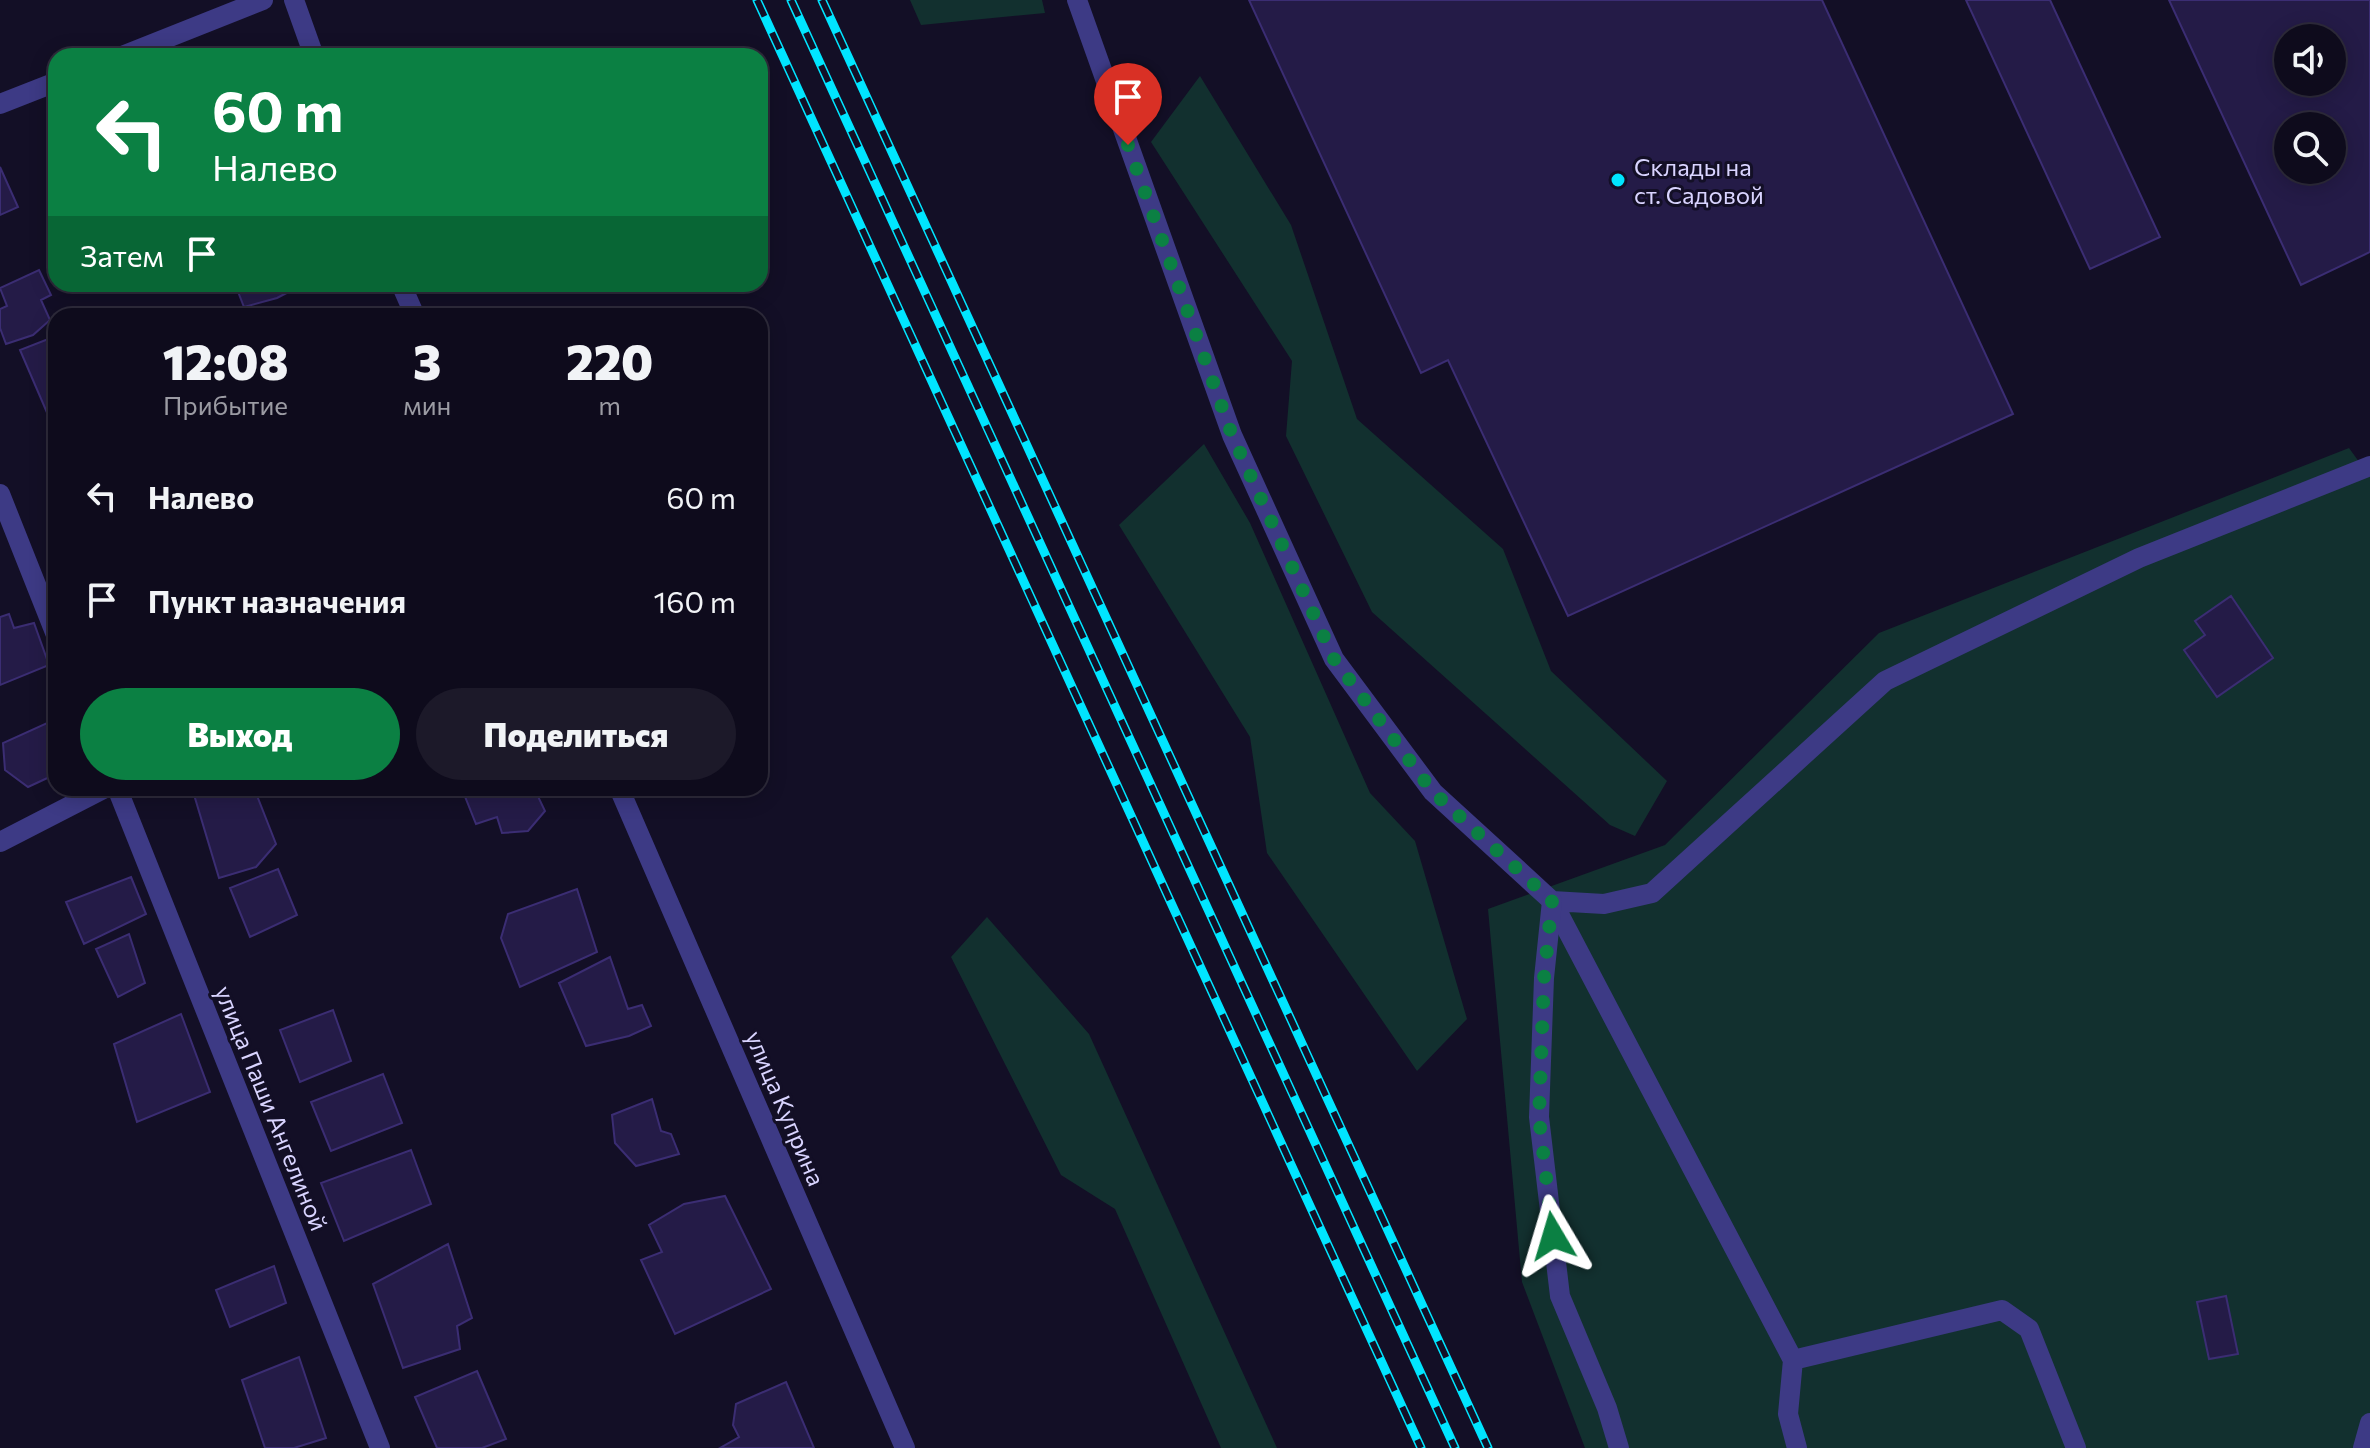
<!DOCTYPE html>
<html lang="ru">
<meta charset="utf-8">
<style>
body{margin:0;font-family:Commissioner,sans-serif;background:#1c1929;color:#f1f3f6;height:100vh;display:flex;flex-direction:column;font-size:30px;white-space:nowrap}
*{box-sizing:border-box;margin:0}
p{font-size:26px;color:#9b9ba3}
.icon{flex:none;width:44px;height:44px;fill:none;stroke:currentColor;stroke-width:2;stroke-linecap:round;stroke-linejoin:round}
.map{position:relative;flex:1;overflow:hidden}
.panel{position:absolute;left:48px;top:308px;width:720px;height:488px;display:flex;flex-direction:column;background:#0e0b1c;border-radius:24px;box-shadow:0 4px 20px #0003,0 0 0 2px #2e2b3b}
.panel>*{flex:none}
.top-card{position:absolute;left:48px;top:48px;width:720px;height:244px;border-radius:24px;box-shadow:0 4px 20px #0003,0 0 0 2px #2e2b3b;background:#0b8043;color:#fff;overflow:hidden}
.buttons{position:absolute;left:2274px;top:24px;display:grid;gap:16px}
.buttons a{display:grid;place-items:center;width:72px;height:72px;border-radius:50%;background:#0e0b1c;box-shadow:0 4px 20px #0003,0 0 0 2px #2e2b3b;font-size:40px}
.pin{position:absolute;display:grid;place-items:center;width:68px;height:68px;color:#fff;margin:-82px -34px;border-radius:50% 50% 50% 0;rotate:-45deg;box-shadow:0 0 8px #0007}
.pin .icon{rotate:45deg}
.me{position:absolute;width:88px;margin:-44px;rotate:353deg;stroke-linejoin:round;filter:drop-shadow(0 0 6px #0008)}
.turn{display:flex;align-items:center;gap:28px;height:168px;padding:0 32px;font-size:36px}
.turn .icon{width:104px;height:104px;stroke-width:2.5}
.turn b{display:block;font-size:56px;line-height:68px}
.then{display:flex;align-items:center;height:76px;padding:0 32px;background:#0003;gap:16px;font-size:30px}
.eta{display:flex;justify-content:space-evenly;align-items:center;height:136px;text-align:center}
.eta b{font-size:48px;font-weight:800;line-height:56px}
.primary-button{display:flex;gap:16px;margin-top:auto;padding:16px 32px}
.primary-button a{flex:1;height:92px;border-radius:48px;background:#0b8043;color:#fff;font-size:32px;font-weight:800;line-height:92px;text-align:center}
.primary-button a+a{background:#1c1929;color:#f1f3f6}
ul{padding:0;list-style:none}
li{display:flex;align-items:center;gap:24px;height:104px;padding:0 32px}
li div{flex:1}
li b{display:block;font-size:30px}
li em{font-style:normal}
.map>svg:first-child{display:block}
.green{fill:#12302f}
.building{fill:#241b47;stroke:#3b2d73;stroke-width:2;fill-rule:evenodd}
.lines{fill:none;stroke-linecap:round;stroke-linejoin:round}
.service{stroke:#3d3a85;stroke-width:20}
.minor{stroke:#3d3a85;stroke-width:20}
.rail-casing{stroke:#00e5ff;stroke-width:9}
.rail{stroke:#130f26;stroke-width:6;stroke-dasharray:18;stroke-linecap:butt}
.route{stroke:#0b8043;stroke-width:14;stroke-dasharray:0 25.2}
.poi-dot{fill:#00e5ff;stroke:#130f26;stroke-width:3}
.labels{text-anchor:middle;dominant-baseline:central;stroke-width:6;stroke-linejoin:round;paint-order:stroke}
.poi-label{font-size:24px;fill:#d9d4ff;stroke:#130f26;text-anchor:start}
.street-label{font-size:24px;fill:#d9d4ff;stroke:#130f26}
</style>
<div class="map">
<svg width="2370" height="1448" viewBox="0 0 2370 1448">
<rect width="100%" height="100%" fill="#130f26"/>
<path class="green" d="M910,0H1042L1045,13L921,25Z
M1200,76L1291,225L1357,419L1503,549L1551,671L1667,781L1635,836L1610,825L1372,612L1286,436L1292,361L1151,142Z
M1204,444L1250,523L1370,793L1415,841L1467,1019L1417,1071L1267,853L1250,737L1119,525Z
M2349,448L2370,477V1448H1585L1522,1282L1488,909L1665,845L1879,633Z
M987,917L1089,1034L1277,1448H1221L1115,1209L1061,1175L951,957Z"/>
<path class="building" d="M1249,0H1822L2013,414L1568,616L1448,360L1421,373Z
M1966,0H2050L2160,237L2090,269Z
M2169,0H2370V252L2301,285ZM2288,38H2332V82H2288ZM2288,126H2332V170H2288Z
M0,167L18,207L0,215Z
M39,270L51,295L41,300L50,320L33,335L6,344L0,328V309L7,306L0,288Z
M235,284H304L277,298L244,307Z
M56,336V412L48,415L20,350Z
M56,439V465L48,442Z
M2231,596L2273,658L2217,697L2184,650L2205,635L2195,621Z
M9,614L14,628L34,623L49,665L0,685V617Z
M56,719V774L28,787L5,770L3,743Z
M192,788H254L276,844L256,867L219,878Z
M481,788H534L545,811L528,831L502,833L497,817L476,824L464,794Z
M278,869L297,915L250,937L230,888Z
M131,877L146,914L84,944L66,902Z
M577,889L597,952L520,987L501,938L508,914Z
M129,934L145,983L118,997L96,949Z
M610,957L628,1009L642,1005L651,1026L629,1036L586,1046L559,983Z
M333,1010L351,1061L300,1082L280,1030Z
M181,1014L210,1092L137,1122L114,1044Z
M383,1074L402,1123L331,1151L311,1102Z
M652,1099L661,1131L671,1134L679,1154L636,1166L615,1143L612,1115Z
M411,1150L431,1204L344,1241L321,1183Z
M725,1196L771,1289L675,1334L641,1260L662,1252L649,1225L684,1204Z
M448,1244L472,1318L457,1326L460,1349L403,1368L373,1284Z
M274,1266L286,1303L230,1327L216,1290Z
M2226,1296L2238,1354L2209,1359L2197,1302Z
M299,1357L326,1438L294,1448H265L242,1380Z
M477,1371L506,1439L482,1448H437L415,1397Z
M786,1382L814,1448H720L739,1437L733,1425L736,1404Z"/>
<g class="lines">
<path class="service" d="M1077,0L1232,435L1334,659L1433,792L1552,901L1793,1360L1788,1414L1797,1448
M122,56L263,0
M0,104L56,82
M0,842L105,788
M1552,901L1604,904L1652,893L1885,681L2139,558L2370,466
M1793,1360L2002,1310L2029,1329L2076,1448
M2363,1448L2370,1423"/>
<path class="minor" d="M294,0L314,56
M401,284L415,316
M0,494L56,635
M117,788L380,1448
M619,788L905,1448
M1552,901L1544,978L1539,1117L1560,1296L1607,1408L1619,1448"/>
<g class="rail-casing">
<path id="rail" d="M757,0L1421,1448
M791,0L1455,1448
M822,0L1488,1448"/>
</g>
<use href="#rail" class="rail"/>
</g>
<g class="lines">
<path class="route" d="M1128,145L1232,435L1334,659L1433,792L1552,901L1544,978L1539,1117L1553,1236"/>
</g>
<circle class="poi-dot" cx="1618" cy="180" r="8"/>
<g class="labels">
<g class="poi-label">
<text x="1634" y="166">Склады на<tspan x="1634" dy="28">ст. Садовой</tspan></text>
</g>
<g class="street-label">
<text transform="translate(272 1108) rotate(68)">улица Паши Ангелиной</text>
<text transform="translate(786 1108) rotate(67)">улица Куприна</text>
</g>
</g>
</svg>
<div class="buttons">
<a><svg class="icon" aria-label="sound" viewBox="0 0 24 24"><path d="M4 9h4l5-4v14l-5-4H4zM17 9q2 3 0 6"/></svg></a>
<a><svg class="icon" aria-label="search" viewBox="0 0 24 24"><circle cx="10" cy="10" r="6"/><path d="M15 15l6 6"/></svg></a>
</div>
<div class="pin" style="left:1128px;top:145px;background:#d93025"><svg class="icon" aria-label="arrive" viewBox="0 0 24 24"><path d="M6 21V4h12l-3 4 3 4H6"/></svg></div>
<svg class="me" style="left:1553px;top:1236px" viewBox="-20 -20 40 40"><path d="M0-17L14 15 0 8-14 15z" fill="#0b8043" stroke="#fff" stroke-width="4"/></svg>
<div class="top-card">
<div class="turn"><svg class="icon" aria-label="left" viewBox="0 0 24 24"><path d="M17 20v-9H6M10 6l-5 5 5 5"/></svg><div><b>60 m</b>Налево</div></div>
<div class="then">Затем<svg class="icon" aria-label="arrive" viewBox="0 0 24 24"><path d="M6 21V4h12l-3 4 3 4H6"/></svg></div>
</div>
<section class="panel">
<div class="eta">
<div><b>12:08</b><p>Прибытие</p></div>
<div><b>3</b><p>мин</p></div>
<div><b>220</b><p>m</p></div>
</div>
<ul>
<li><svg class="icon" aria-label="left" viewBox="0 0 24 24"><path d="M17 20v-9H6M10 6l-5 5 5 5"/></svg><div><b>Налево</b></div><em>60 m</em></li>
<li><svg class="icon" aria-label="arrive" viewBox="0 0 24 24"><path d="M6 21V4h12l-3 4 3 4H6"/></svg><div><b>Пункт назначения</b></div><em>160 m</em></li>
</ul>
<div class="primary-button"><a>Выход</a><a>Поделиться</a></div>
</section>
</div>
